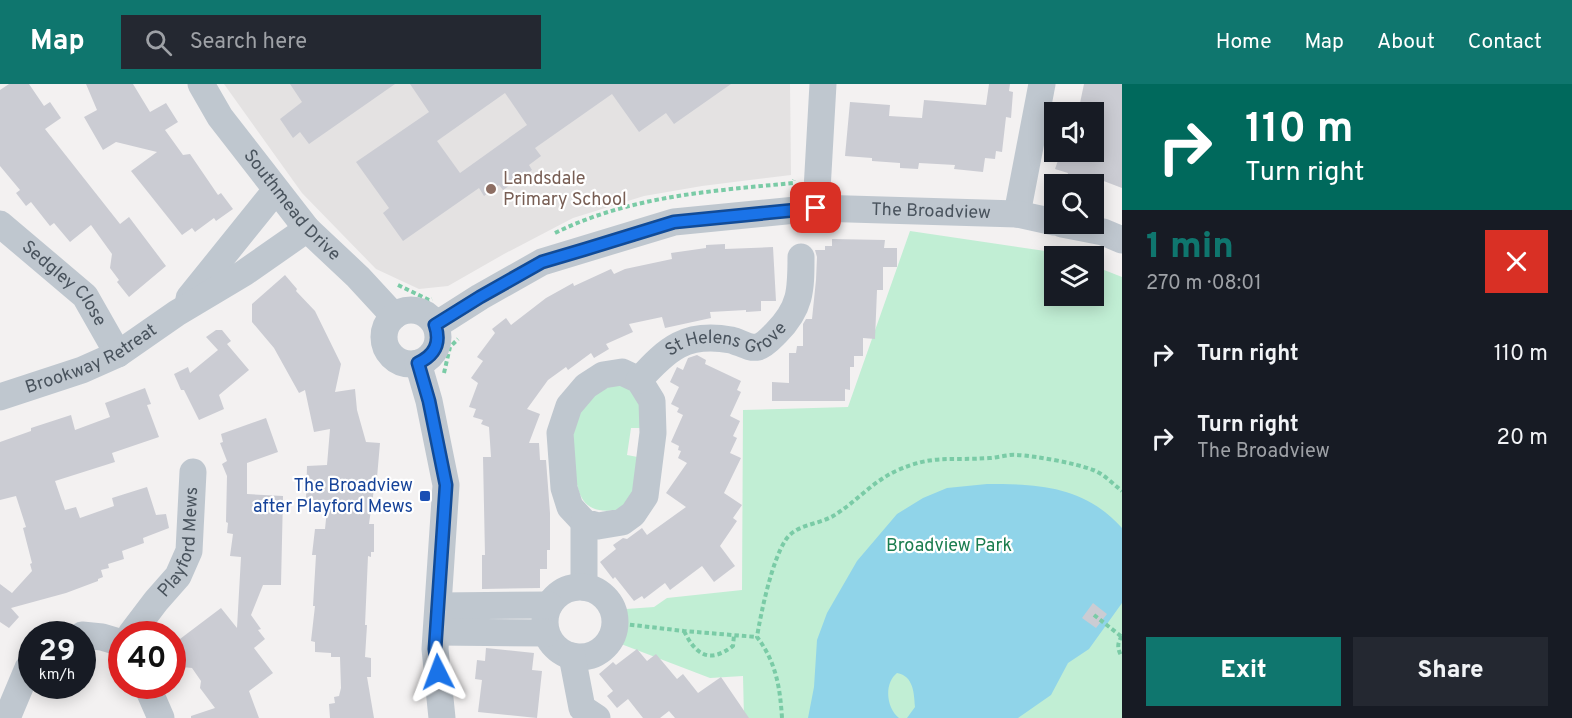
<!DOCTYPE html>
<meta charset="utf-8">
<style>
body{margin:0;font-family:Overpass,sans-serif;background:#242831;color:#f1f3f6;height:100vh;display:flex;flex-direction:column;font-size:22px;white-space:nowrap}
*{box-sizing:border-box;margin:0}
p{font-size:20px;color:#9ea1a6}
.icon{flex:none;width:33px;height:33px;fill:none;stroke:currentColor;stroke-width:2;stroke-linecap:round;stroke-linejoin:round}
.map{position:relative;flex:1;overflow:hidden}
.drawer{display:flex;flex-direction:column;background:#171b24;width:450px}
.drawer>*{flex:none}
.hud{background:#00695c;color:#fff;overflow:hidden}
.tools{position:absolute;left:1044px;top:18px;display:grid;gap:12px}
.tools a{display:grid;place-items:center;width:60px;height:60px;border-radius:0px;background:#171b24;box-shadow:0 3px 15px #0003;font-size:30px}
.speed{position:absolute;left:18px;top:537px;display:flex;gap:12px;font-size:30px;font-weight:700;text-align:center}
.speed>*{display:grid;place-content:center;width:78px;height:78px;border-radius:50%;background:#171b24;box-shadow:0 3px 15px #0003;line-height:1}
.speed small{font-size:15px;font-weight:400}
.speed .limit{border:9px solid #d22;background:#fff;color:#111}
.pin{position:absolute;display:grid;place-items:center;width:51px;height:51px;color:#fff;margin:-26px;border-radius:12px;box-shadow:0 3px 9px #0006}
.me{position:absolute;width:66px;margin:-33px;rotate:357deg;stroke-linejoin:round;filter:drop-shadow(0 0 4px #0008)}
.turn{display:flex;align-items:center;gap:21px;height:126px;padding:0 24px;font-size:27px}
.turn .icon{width:78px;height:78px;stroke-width:2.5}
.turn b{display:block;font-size:42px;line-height:51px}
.round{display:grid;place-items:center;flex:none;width:63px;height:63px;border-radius:0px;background:#242831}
.head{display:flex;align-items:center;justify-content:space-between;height:102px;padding:0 24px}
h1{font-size:36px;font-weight:800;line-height:45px;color:#0f766e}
.primary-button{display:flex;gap:12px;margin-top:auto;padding:12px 24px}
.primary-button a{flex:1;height:69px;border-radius:0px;background:#0f766e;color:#fff;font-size:24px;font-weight:800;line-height:69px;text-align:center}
.primary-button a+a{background:#242831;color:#f1f3f6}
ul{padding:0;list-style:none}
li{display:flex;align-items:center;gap:18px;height:84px;padding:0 24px}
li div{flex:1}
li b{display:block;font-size:22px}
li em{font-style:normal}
header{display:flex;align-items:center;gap:36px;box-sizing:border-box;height:84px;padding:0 30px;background:#0f766e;color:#fff}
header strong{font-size:28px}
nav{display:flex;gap:33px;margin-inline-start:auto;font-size:21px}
.search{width:420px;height:54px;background:#242831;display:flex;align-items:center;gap:15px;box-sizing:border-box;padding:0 21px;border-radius:0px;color:#9ea1a6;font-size:22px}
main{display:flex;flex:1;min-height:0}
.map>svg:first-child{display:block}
.education{fill:#e4e2e2}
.green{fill:#c1eed4}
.water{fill:#90d4e9}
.building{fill:#cbccd3;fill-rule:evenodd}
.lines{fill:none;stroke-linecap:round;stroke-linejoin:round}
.path{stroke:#7acba6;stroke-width:4;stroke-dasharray:4.5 3;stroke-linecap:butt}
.minor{stroke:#bfc7cf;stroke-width:27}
.route-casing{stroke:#114b97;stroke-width:15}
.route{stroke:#1a73e8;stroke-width:10}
.education-dot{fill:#8d6e63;stroke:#fff;stroke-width:2}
.transit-dot{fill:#1a4fb4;stroke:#fff;stroke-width:2}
.labels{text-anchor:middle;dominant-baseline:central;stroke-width:4.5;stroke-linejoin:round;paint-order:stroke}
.education-label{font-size:18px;fill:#785e54;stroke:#fff;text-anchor:start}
.street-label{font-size:18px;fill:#49535d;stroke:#fff}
.transit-label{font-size:18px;fill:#164399;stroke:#fff;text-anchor:end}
.park-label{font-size:18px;fill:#1b7d4f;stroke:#fff}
</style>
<header>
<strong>Map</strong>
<div class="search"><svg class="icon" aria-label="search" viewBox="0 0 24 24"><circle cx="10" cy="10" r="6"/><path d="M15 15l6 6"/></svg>Search here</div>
<nav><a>Home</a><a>Map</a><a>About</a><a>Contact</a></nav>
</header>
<main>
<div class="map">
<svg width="1122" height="634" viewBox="0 0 1122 634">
<rect width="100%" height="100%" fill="#f3f1f1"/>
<path class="education" d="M224,0H790L791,91L702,102L644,112L573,134L504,170L448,202L419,205L376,185L302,109Z"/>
<path class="green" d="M910,147L1059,169L1069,172H1054V212H1094V182L1122,193V634H744L743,592L710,594L621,560L626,525L654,523L667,514L742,506L743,326L848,323Z
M630,296L648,344H631L627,371L643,374L627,424C583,434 577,415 574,377C573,368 570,357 571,349C573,336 582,322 587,310Z"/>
<path class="water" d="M987,400C1040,400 1084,402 1122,444V519L1089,565L1068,579L1051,611L1018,634H907L915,623C914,610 914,592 897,589C884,599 886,624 899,634H808L814,603L817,556L827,529L857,477L897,430L923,414L947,404Z"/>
<path class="building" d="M9,0H29L44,22L50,18L61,34L45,45L120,140L129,133L166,182L129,213L117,198L119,196L110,184L112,170L91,141L70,158L54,139L50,142L31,118L26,122L16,109L20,106L0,82V6Z
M86,0H133L150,28L166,19L178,38L165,46L183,71L190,70L218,111L221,109L233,125L216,137L214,134L195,148L192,144L182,151L131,87L157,68L116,58L103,66L84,33L97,26Z
M290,0H395L309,60L300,48L293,54L280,35L302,18Z
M410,0H731L674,40L666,29L639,48L612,10L535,64L541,72L529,81L532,86L503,106L499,101L484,112L479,104L403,157L383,129L389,124L356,78L429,28ZM505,9L527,41L460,89L437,57Z
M989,0H1010L1009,7L1013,8L1011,34L1006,33L1002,68L996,67L995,75L985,74L983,88L954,85L955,81L919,79L918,85L900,84V79L872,77V74L845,72L850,18L890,21L889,32L922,34L924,16L986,21Z
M1084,0H1122V104L1101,96L1099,103L1067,93L1068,89L1055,85L1061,68H1094V28H1087L1089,21L1080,19Z
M832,155L885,156L884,164H897V183H883V206H877L875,255L863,254V272H854V283H850V306L845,305V317H772V298L789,299V269H796L797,262H803V240L806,235H812L816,196L817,173L815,166H825V162H832Z
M725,160V165L773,163L776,217H761V227L746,228V226L710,228L711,234L665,244L662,233L629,240L633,248L606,260L609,265L594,274L591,269L568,286L566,283L548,296L527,325L540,330L529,359H539L540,376H546L550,429V466H547V485H540V504L482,505V471H485L483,373H491L489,343L481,340L483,336L473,333L476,325L469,323L478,299L471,294L483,277L477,273L495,249L492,245L506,234L511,241L546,214L573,199L574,202L611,185L614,190L625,185L672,175L671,169L706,164V161Z
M285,191L297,205L296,207L315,227L341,280L335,308L355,305L357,326L366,358L380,359L376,405H374L369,440H374V468H371V473L368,472L365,541H367L365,573L371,574V593H367L374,634H330L329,620L335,619L334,613L339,612L341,604L340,573H331V569L315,568V558L311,557L315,522H313L316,471H312L315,445H325L328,416H306L307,382L327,381L330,345L314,348L305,306L299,309L274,264L252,238V220Z
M216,246H222L231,257L227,260L249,286L219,311L224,325L199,336L184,306H181L174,290L188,283L190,289L218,266L206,253Z
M697,271L706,276L705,280L741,297L737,306L741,308L730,332L740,337L733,352L737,354L730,369L741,374L724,409L742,421L733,434L737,437L720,462L735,482L714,498L702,482L670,506L665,499L644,515L642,512L634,517L615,493L613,495L600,478L616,465L613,461L623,454L627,455L642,444L647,451L686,423L666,409L687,379L678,374L681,367L678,366L679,362L671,358L683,331L677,328L679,324L671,320L679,303L670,298L677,283L683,286L688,274Z
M145,304L151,320L147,321L159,353L112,369L115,378L55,397L65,426L76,423L80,434L114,422L112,414L147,403L156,431L166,430L169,444L143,454L144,459L122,467L124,475L108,480L109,484L101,486L103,493L98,495V497L66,509L11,524L19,533L9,544L0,538V500L12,509L32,487L30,480L32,479L23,444L26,443L16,412L0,416V358L31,347V344L71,331L75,346L110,333L105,319Z
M266,334L278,368L247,379V410L283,412L281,501H263L251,531L261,545L258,546L265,555L254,564L273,589L249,607L259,634H191V632L215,624L200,604L201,597L192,584L172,582V561L221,524L237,544L241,473L230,472L233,450L227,449L228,439L226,438L227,392L222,380L227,377L220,359L223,358L221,350Z
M1093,519L1107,530L1096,544L1082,534Z
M486,564L534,569L532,586L542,587L537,634L478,628L482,596L475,595L477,576L485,577Z
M637,565L647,577L656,570L677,595L683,590L698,609L721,593L749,634H675L669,627L660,634H643L628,615L617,624L607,612L613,607L599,590L613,578L616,581Z"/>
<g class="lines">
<path class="path" d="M555,149C630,112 711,107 793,99L794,96
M398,201L429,216L432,215
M444,289L450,263L458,255
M1094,531L1122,553
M615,539L684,547L757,553
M684,547C696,571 709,580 733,562L734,551
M1122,552C1117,559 1117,565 1122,573
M782,634C780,603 776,578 757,553C761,528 772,477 785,457C795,440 818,441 833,432C855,419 872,398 896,387C933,370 951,377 989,374C998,374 1008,370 1017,371C1036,372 1075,379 1093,386C1104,390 1113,400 1122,407"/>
<g class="minor">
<path id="s1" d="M201,0L220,33L307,145L358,193L394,232"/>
<path d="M816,124L823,0"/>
<path d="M1017,130L1042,0"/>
<path id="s2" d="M0,140L85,212L118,270"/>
<path d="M1062,140L1103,148L1122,156"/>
<path d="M189,214L276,106"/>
<circle cx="411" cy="253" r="27"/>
<path id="s3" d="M436,241L480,213L542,178L674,138L816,124L1017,130L1054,138"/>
<path d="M418,279L429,317L446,401L435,565L442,634"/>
<path d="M622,288L639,296L652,317L653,349L645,412L633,430L622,438L598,442L584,438L570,423L564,404L560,349L569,322L586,302L603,291Z"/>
<path id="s4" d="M639,296C668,264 686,248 731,256C740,258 749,265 758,263C765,261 771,254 776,249C801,224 801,206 801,173"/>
<path id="s5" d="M0,313L82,286L118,270L177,229L244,189L307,145"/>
<path d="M584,503V438"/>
<circle cx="580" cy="538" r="35"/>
<path d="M439,522L549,521"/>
<path d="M437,548L546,549"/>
<path id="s6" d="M131,550L156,517L178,492L189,467L193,388"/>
<path d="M82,551L102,553L122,559"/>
<path d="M572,572L582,624L597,634"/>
<path d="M147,602L161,634"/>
<path d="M7,634L28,584L32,580"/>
</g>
</g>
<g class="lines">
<g class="route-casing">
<path id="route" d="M438,588L435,565L446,401L429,317L418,279C435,271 441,259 435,241L480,213L542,178L586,165L674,138L816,124"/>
</g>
<use href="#route" class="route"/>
</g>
<circle class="education-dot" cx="491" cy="105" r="6"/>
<rect class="transit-dot" x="419" y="406" width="12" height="12" rx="3"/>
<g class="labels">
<g class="education-label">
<text x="503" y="95">Landsdale<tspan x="503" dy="21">Primary School</tspan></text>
</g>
<g class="street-label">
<text stroke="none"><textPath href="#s1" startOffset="152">Southmead Drive</textPath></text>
<text stroke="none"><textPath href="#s3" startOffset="519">The Broadview</textPath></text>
<text stroke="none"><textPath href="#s2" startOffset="88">Sedgley Close</textPath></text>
<text stroke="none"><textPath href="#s4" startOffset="104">St Helens Grove</textPath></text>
<text stroke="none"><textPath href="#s5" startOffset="99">Brookway Retreat</textPath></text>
<text stroke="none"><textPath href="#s6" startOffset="108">Playford Mews</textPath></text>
</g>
<g class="transit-label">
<text x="413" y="402">The Broadview<tspan x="413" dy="21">after Playford Mews</tspan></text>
</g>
<g class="park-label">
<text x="949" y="462">Broadview Park</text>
</g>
</g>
</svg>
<div class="tools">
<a><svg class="icon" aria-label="sound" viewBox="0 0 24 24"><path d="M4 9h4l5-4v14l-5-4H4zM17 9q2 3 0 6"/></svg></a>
<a><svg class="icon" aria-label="search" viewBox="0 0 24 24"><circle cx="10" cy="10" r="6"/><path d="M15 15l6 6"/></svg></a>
<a><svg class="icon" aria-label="layers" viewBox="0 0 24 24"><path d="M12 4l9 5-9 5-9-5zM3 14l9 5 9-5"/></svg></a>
</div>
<div class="speed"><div>29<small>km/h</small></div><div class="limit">40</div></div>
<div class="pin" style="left:816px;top:124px;background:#d93025"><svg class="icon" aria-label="arrive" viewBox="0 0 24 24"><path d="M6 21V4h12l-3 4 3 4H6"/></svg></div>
<svg class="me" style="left:438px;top:588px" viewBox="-20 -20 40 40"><path d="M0-17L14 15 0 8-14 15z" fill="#1a73e8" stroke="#fff" stroke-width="4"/></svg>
</div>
<section class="drawer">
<div class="hud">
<div class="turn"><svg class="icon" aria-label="right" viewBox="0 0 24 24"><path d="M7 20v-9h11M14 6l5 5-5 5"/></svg><div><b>110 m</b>Turn right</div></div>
</div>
<div class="head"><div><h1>1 min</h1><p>270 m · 08:01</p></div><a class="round" style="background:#d93025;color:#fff"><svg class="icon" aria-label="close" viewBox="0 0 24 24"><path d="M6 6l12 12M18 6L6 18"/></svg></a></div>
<ul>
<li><svg class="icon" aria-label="right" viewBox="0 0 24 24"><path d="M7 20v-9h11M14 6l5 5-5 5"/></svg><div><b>Turn right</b></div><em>110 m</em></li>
<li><svg class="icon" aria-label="right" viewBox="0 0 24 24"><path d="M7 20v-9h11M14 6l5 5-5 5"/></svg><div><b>Turn right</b><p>The Broadview</p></div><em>20 m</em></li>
</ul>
<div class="primary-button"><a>Exit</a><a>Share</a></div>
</section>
</main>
